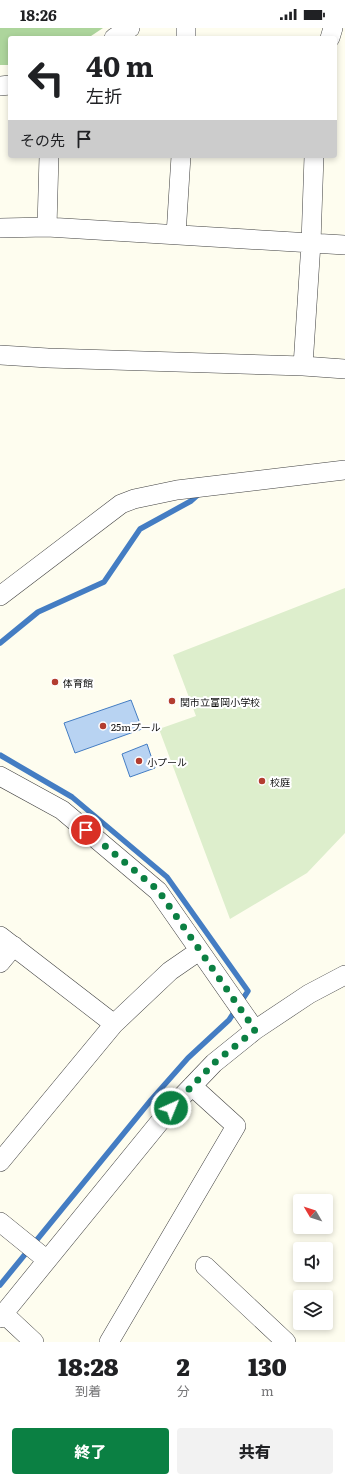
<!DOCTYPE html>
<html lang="ja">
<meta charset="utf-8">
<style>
body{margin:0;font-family:Literata,"Noto Sans JP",serif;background:#f2f2f2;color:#202124;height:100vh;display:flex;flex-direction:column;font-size:15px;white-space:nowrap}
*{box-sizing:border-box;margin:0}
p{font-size:13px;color:#757577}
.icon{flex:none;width:22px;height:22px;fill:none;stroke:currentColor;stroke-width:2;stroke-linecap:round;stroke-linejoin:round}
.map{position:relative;height:1314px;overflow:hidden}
.sheet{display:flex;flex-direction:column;background:#fff;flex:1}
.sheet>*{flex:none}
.banner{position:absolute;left:8px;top:8px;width:329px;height:122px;border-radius:4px;box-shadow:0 2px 6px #0003;background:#fff;color:#202124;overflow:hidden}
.needle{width:26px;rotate:309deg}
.buttons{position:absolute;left:293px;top:1166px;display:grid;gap:8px}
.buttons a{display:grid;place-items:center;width:40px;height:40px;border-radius:4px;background:#fff;box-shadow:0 2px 6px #0003;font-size:20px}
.pin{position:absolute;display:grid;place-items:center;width:34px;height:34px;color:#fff;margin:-17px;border:2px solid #fff;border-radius:50%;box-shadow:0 1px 4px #0007}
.me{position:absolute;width:44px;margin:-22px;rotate:44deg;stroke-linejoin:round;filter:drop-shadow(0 0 3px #0008)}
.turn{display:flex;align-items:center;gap:14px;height:84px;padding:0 12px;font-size:18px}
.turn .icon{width:52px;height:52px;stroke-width:2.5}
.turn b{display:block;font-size:28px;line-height:34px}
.then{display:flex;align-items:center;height:38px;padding:0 12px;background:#0003;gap:8px;font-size:15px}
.eta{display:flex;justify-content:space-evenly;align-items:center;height:68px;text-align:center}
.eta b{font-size:24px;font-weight:800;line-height:28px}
.primary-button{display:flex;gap:8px;margin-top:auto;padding:8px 12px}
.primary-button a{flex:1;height:46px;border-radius:4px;background:#0b8043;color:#fff;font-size:16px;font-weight:800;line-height:46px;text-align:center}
.primary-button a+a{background:#f2f2f2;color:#202124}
.status{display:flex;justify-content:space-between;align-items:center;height:28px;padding:0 20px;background:#fff;direction:ltr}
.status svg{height:11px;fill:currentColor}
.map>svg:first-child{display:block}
.forest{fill:#add59c}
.pitch{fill:#dec}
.water{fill:#b8d3f2;stroke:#447dc3}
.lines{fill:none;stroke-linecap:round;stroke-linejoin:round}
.stream{stroke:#447dc3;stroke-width:5.5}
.minor-casing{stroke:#414141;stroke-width:20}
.minor{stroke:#fff;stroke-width:19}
.route{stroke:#0b8043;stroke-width:7;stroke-dasharray:0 12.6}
.poi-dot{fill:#b33d30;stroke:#fff;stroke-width:1.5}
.labels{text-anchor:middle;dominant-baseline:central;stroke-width:4;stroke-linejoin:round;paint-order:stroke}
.poi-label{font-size:10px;fill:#0e0e0e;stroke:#fff;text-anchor:start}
</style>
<div class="status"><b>18:26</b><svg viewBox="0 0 49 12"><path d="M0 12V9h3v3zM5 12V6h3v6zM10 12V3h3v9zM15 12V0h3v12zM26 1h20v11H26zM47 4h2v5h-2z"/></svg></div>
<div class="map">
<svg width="345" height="1314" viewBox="0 0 345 1314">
<rect width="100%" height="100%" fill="#fefdef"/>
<path class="forest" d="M0,0H103L88,10H10V37H0Z"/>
<path class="pitch" d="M345,560V805L307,845L230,891L159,701L196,688L173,627Z"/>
<path class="water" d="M131,672L142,701L75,725L64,695Z
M147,716L155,740L130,749L122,726Z"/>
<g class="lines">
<path class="stream" d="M0,615L38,584L104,554L140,501L191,473L200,465
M0,727L72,769L167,849L248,963L229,992L188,1030L151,1072L0,1257"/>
<g class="minor-casing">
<path id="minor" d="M114,10L130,0
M186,10V0
M330,10L333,0
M0,58L10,57
M47,199L49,128
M0,200L47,199L345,217
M176,207L181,128
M0,327L48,330L303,338L345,341
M303,338L311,215L314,128
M0,568L121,476L134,471L177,462L345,442
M0,748L62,782L158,863L255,1002
M0,908L114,996
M0,935L14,918
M0,1134L114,996L170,943L199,923
M0,1194L47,1232
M205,1238L286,1314
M4,1286L34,1314
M0,1290L171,1080L214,1035L255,1002L309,966L345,947
M109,1314L236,1098L192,1058"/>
</g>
<use href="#minor" class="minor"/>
</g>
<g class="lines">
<path class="route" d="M86,802L158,862L255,1002L214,1035L171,1080"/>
</g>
<g class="poi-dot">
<circle cx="55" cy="654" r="4"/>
<circle cx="172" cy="673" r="4"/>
<circle cx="103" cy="698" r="4"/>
<circle cx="139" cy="733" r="4"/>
<circle cx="262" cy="753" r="4"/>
</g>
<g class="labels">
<g class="poi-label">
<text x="63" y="654">体育館</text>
<text x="180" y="673">関市立富岡小学校</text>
<text x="111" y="698">25mプール</text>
<text x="147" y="733">小プール</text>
<text x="270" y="753">校庭</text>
</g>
</g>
</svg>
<div class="buttons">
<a><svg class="needle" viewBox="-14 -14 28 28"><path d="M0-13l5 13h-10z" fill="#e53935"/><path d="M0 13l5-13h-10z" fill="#757577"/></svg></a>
<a><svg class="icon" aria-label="sound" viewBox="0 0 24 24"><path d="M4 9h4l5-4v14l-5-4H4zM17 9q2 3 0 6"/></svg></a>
<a><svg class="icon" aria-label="layers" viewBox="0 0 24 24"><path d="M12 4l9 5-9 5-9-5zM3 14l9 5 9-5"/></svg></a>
</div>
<div class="pin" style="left:86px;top:802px;background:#d93025"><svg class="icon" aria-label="arrive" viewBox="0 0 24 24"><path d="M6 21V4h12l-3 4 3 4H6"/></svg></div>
<svg class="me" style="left:171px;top:1080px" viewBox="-20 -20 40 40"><circle r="17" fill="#0b8043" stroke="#fff" stroke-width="3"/><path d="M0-11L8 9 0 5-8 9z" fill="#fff"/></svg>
<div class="banner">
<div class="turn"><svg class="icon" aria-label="left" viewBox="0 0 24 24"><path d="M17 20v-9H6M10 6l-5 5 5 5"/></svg><div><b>40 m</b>左折</div></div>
<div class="then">その先<svg class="icon" aria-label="arrive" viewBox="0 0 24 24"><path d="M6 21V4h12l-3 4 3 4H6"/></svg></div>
</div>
</div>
<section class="sheet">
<div class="eta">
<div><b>18:28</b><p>到着</p></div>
<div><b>2</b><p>分</p></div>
<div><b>130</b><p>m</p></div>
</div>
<div class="primary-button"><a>終了</a><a>共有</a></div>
</section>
